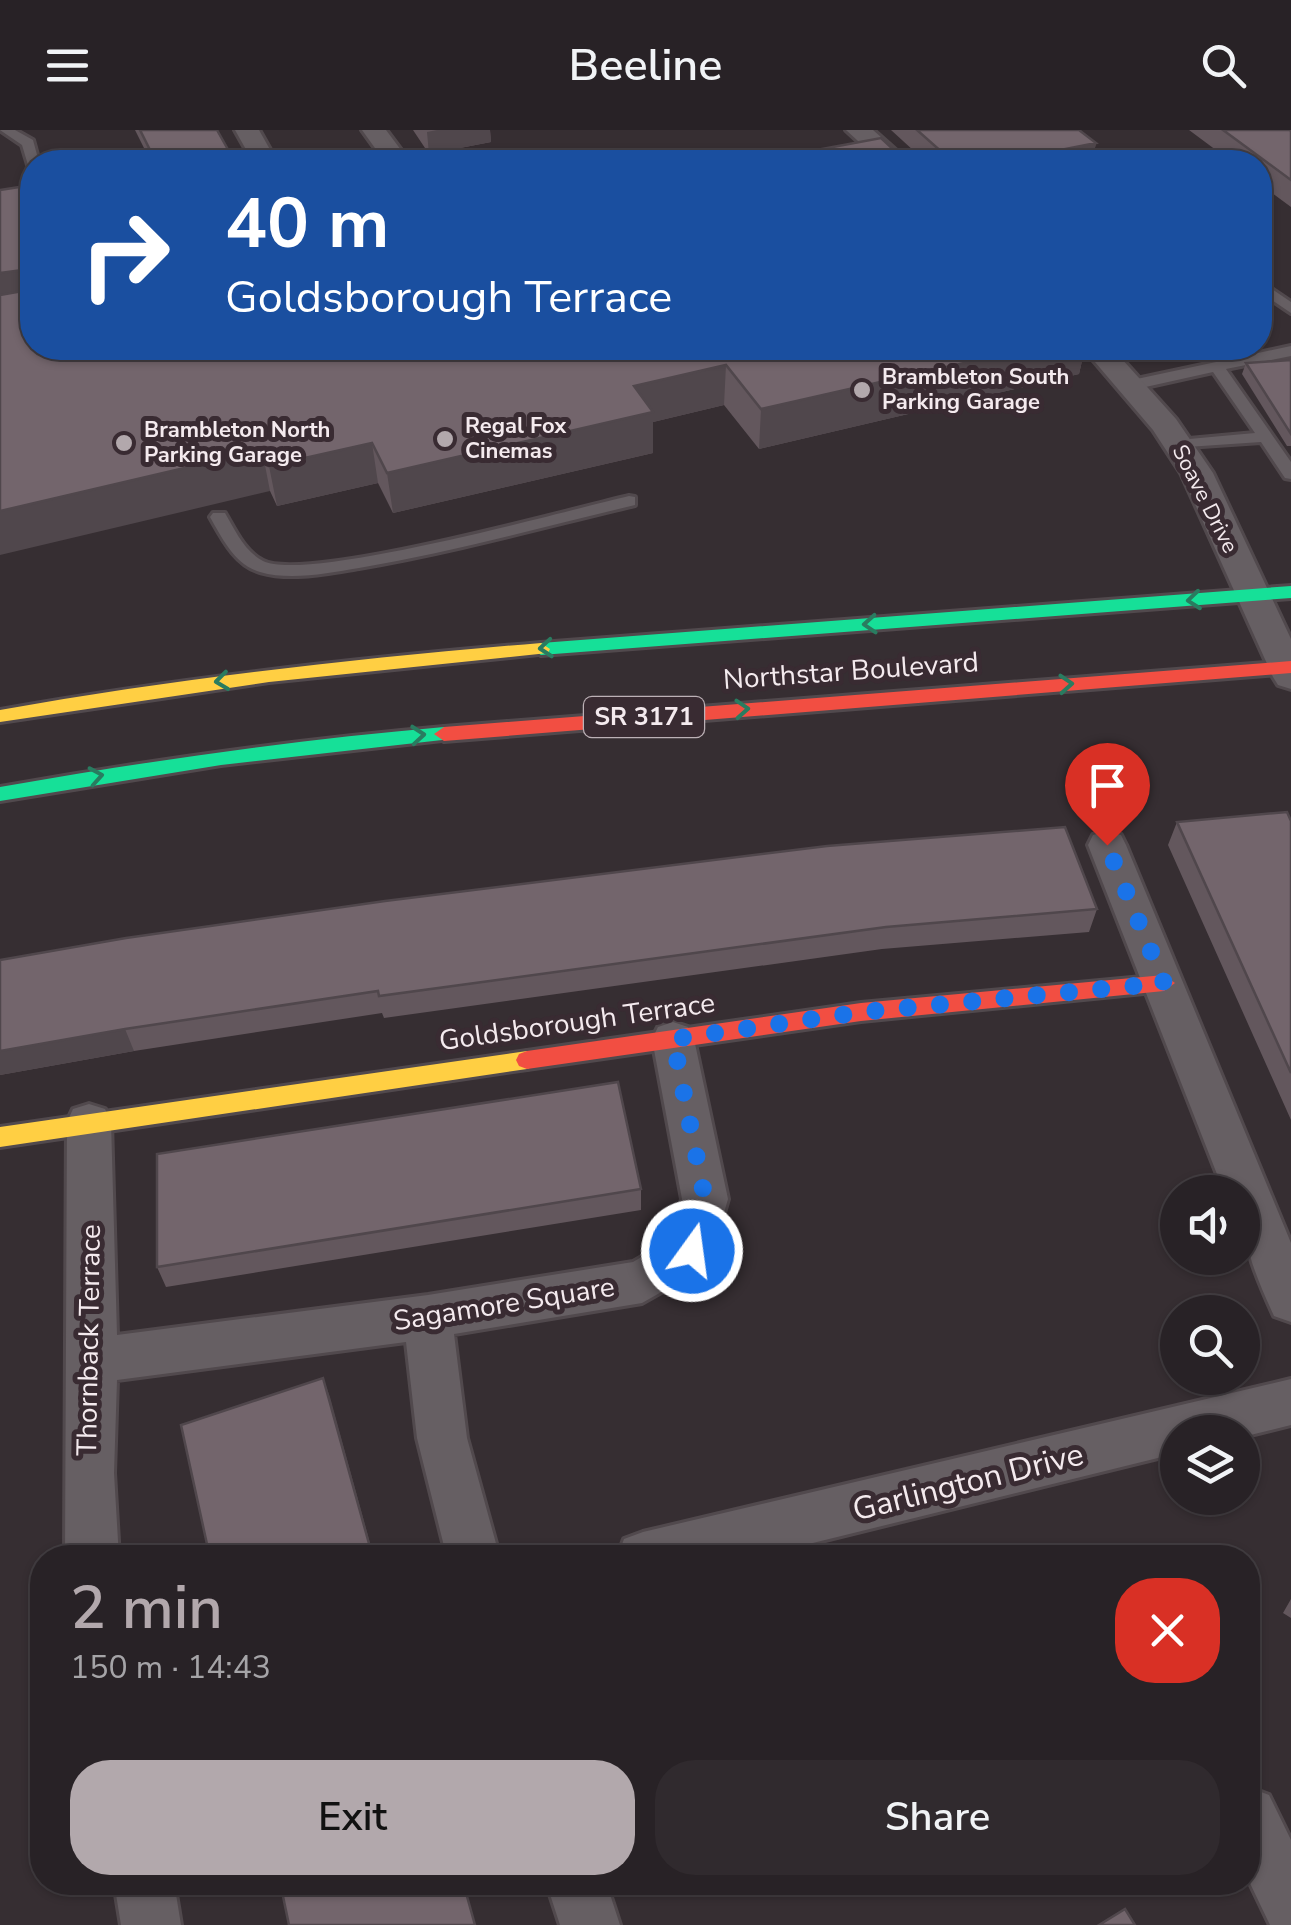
<!DOCTYPE html>
<meta charset="utf-8">
<style>
body{margin:0;font-family:"Nunito Sans",sans-serif;background:#302a2e;color:#f1f3f6;height:100vh;display:flex;flex-direction:column;font-size:38px;white-space:nowrap}
*{box-sizing:border-box;margin:0}
p{font-size:32px;color:#a5a4a7}
.icon{flex:none;width:55px;height:55px;fill:none;stroke:currentColor;stroke-width:2;stroke-linecap:round;stroke-linejoin:round}
.map{position:relative;flex:1;overflow:hidden}
.sheet{position:absolute;left:30px;top:1415px;width:1230px;height:350px;display:flex;flex-direction:column;background:#282226;border-radius:40px;box-shadow:0 2px 8px #0004,0 0 0 2px #443f43}
.sheet>*{flex:none}
.hud{position:absolute;left:20px;top:20px;width:1252px;height:210px;border-radius:40px;box-shadow:0 2px 8px #0004,0 0 0 2px #443f43;background:#1a4fa0;color:#fff;overflow:hidden}
.buttons{position:absolute;left:1160px;top:1045px;display:grid;gap:20px}
.buttons a{display:grid;place-items:center;width:100px;height:100px;border-radius:50%;background:#282226;box-shadow:0 2px 8px #0004,0 0 0 2px #443f43;font-size:50px}
.pin{position:absolute;display:grid;place-items:center;width:85px;height:85px;color:#fff;margin:-102px -42px;border-radius:50% 50% 50% 0;rotate:-45deg;box-shadow:0 0 10px #0007}
.pin .icon{rotate:45deg}
.me{position:absolute;width:110px;margin:-55px;rotate:14deg;stroke-linejoin:round;filter:drop-shadow(0 0 8px #0008)}
.turn{display:flex;align-items:center;gap:35px;height:210px;padding:0 40px;font-size:45px}
.turn .icon{width:130px;height:130px;stroke-width:2.5}
.turn b{display:block;font-size:70px;line-height:85px}
.round{display:grid;place-items:center;flex:none;width:105px;height:105px;border-radius:40px;background:#302a2e}
.overview{display:flex;align-items:center;justify-content:space-between;height:170px;padding:0 40px}
h1{font-size:60px;font-weight:600;line-height:75px;color:#b2a8ac}
.primary-button{display:flex;gap:20px;margin-top:auto;padding:20px 40px}
.primary-button a{flex:1;height:115px;border-radius:40px;background:#b2a8ac;color:#111;font-size:40px;font-weight:600;line-height:115px;text-align:center}
.primary-button a+a{background:#302a2e;color:#f1f3f6}
header{display:flex;justify-content:space-between;align-items:center;height:130px;padding:0 40px;background:#282226;font-size:45px;font-weight:600}
.map>svg:first-child{display:block}
.lines{fill:none;stroke-linecap:round;stroke-linejoin:round}
.lane-casing{stroke:#51494d;stroke-width:6}
.street-casing{stroke:#51494d;stroke-width:6}
.fast-casing{stroke:#51494d;stroke-width:6}
.slow-casing{stroke:#51494d;stroke-width:6}
.jam-casing{stroke:#51494d;stroke-width:6}
.lane{fill:#665f63;fill-rule:evenodd}
.street{fill:#665f63;fill-rule:evenodd}
.fast{fill:#16e098;fill-rule:evenodd}
.slow{fill:#ffcf43;fill-rule:evenodd}
.jam{fill:#f24e42;fill-rule:evenodd}
.wall{fill:#63575d}
.shaded-wall{fill:#50474c}
.building{fill:#73656c;stroke:#50474c;stroke-width:2.5}
.oneway{stroke:#297c60}
.route{stroke:#1a73e8;stroke-width:18;stroke-dasharray:0 32.4}
.poi-dot{fill:#b2a8ac;stroke:#392b32;stroke-width:4}
.labels{text-anchor:middle;dominant-baseline:central;stroke-width:10;stroke-linejoin:round;paint-order:stroke}
.far-poi-label{font-size:22px;font-weight:bold;fill:#f4eaee;stroke:#392b32;text-anchor:start}
.far-street-label{font-size:22px;fill:#f4eaee;stroke:#392b32}
.shield{fill:#392b32;stroke:#bcb1b6;stroke-width:2.5}
.shield-label{font-size:25px;font-weight:bold;fill:#f4eaee}
.street-label{font-size:28px;fill:#f4eaee;stroke:#392b32}
.near-street-label{font-size:32px;fill:#f4eaee;stroke:#392b32}
</style>
<header><svg class="icon" aria-label="menu" viewBox="0 0 24 24"><path d="M4 6h16M4 12h16M4 18h16"/></svg>Beeline<svg class="icon" aria-label="search" viewBox="0 0 24 24"><circle cx="10" cy="10" r="6"/><path d="M15 15l6 6"/></svg></header>
<div class="map">
<svg width="1291" height="1795" viewBox="0 0 1291 1795">
<rect width="100%" height="100%" fill="#362e32"/>
<g class="lines">
<g class="lane-casing">
<path id="lane" d="M0,0H15L33,10L39,32L28,35L22,15Z
M1260,151L1291,172V183L1260,162Z
M1291,216V226L1226,239L1291,332V349L1285,348L1261,312L1172,318V312L1178,310L1255,303L1213,242L1132,260L1124,255L1132,250Z
M629,366L635,367V375C543,397 452,422 359,438C328,443 291,451 260,442C235,435 222,408 210,387L213,383H225C235,400 244,421 263,431C306,453 569,380 629,366Z"/>
</g>
<g class="street-casing">
<path id="street" d="M235,0H259L277,32H253Z
M362,0H386L410,32H385Z
M846,0H873L909,32H881Z
M1083,218H1112L1176,289L1213,343L1291,509V559L1278,555L1273,547L1181,343L1153,300Z
M1107,701L1121,705L1126,715L1291,1113V1192L1274,1186C1253,1140 1242,1113 1242,1062H1224L1088,715L1093,705Z
M673,892L688,897L694,909L728,1069L709,1135L642,1173L454,1204L467,1308L500,1428H447L417,1308L406,1212L117,1250L114,1343L119,1428H65L67,992L73,979L89,974L105,979L111,992L117,1205L428,1165L633,1132L672,1109L682,1069L652,909L658,897Z
M1291,1249V1295L1242,1307V1302H1178V1323L752,1428H617L624,1409L643,1402Z
M1248,1657L1269,1665L1291,1710V1795H1270L1248,1749Z
M114,1752H174L181,1795H121Z
M546,1752H606L620,1795H560Z"/>
</g>
<g class="fast-casing">
<path id="fast" d="M1291,456V468L541,525L532,519L541,513Z
M444,597L451,599L454,604L451,609L221,635L0,671V657C147,631 295,610 444,597Z"/>
</g>
<g class="slow-casing">
<path id="slow" d="M541,513L550,519L548,523L269,552L0,592V580C179,548 360,528 541,513Z
M527,921L535,924L538,930L535,936L527,939L0,1017V997Z"/>
</g>
<g class="jam-casing">
<path id="jam" d="M1291,531V543L444,611L434,604L444,597Z
M1164,845L1175,853L1164,861L861,891L527,939L519,936L516,930L519,924L527,921L861,873Z"/>
</g>
<use href="#lane" class="lane"/>
<use href="#street" class="street"/>
<use href="#fast" class="fast"/>
<use href="#slow" class="slow"/>
<use href="#jam" class="jam"/>
</g>
<path class="wall" d="M135,0H217L235,32H151Z
M413,0H490L491,12L429,24Z
M891,0H1079L1096,13L1092,32H926Z
M1189,0H1289L1291,1V77L1260,54V32H1232Z
M32,218H1085L1079,244L759,319L724,275L653,292V323L393,383L378,353L277,376L270,361Z
M1291,230V316H1287L1242,244L1246,233Z
M1291,691V990L1168,715L1177,692Z
M1097,779L1089,802L882,819L384,888L382,883L134,921L0,945V830Z
M641,1059V1080L166,1157L157,1137Z
M1291,1469V1488L1283,1483Z"/>
<path class="shaded-wall" d="M437,0H490L491,12L429,24L427,2Z
M1096,13L1092,32H999Z
M23,140L32,173L0,184V143Z
M1030,218H1085L1079,244L759,319L761,279Z
M726,235L724,275L653,292V323L393,383L387,343L634,256Z
M372,313L378,353L277,376L269,336Z
M262,320L270,361L0,425V381Z
M125,899L134,921L0,945V921Z
M323,1248L330,1267L374,1428H373Z"/>
<path class="building" d="M140,0H217L235,32H156Z
M917,0H1079L1096,13L999,32H953Z
M1223,0H1289L1291,1V50Z
M881,8L907,32H752Z
M32,55V218H1030L761,279L726,235L634,256L653,282L387,343L372,313L269,336L262,320L0,381V165L23,161V140L0,143V60Z
M1291,230V304L1246,233Z
M1287,682L1291,691V943L1177,692Z
M1065,697L1097,779L886,797L379,866L378,861L125,899L0,921V830L126,808L385,771L827,716Z
M618,952L641,1059L157,1137V1024Z
M323,1248L373,1428H210L181,1295Z
M280,1752H463L475,1795H289Z
M1125,1779L1135,1795H1099Z"/>
<defs><path id="oneway-chevron" d="M-2-3.5L2.5 0L-2 3.5" fill="none" stroke-width="1.6" stroke-linecap="round" stroke-linejoin="round" transform="scale(2.5)"/></defs>
<g class="oneway">
<use href="#oneway-chevron" transform="translate(1194 470) rotate(174)"/>
<use href="#oneway-chevron" transform="translate(870 494) rotate(176)"/>
<use href="#oneway-chevron" transform="translate(546 518) rotate(175)"/>
<use href="#oneway-chevron" transform="translate(222 551) rotate(173)"/>
<use href="#oneway-chevron" transform="translate(1066 554) rotate(-4)"/>
<use href="#oneway-chevron" transform="translate(742 579) rotate(-4)"/>
<use href="#oneway-chevron" transform="translate(418 605) rotate(-5)"/>
<use href="#oneway-chevron" transform="translate(96 646) rotate(-10)"/>
</g>
<g class="lines">
<path class="route" d="M692,1121L705,1069L673,909L862,882L1164,853L1107,715"/>
</g>
<g class="poi-dot">
<circle cx="862" cy="260" r="10"/>
<circle cx="445" cy="309" r="10"/>
<circle cx="124" cy="313" r="10"/>
</g>
<g class="labels">
<g class="far-poi-label">
<text x="882" y="247">Brambleton South<tspan x="882" dy="25">Parking Garage</tspan></text>
<text x="465" y="296">Regal Fox<tspan x="465" dy="25">Cinemas</tspan></text>
<text x="144" y="300">Brambleton North<tspan x="144" dy="25">Parking Garage</tspan></text>
</g>
<g class="far-street-label">
<text transform="translate(1205 369) rotate(63)">Soave Drive</text>
</g>
<rect class="shield" x="584" y="567" width="120" height="40" rx="8"/>
<g class="shield-label">
<text x="644" y="587">SR 3171</text>
</g>
<g class="street-label">
<text transform="translate(851 541) rotate(-4)">Northstar Boulevard</text>
<text transform="translate(577 892) rotate(-8)">Goldsborough Terrace</text>
<text transform="translate(504 1174) rotate(-9)">Sagamore Square</text>
<text transform="translate(89 1210) rotate(-89)">Thornback Terrace</text>
</g>
<g class="near-street-label">
<text transform="translate(968 1352) rotate(-14)">Garlington Drive</text>
</g>
</g>
</svg>
<div class="buttons">
<a><svg class="icon" aria-label="sound" viewBox="0 0 24 24"><path d="M4 9h4l5-4v14l-5-4H4zM17 9q2 3 0 6"/></svg></a>
<a><svg class="icon" aria-label="search" viewBox="0 0 24 24"><circle cx="10" cy="10" r="6"/><path d="M15 15l6 6"/></svg></a>
<a><svg class="icon" aria-label="layers" viewBox="0 0 24 24"><path d="M12 4l9 5-9 5-9-5zM3 14l9 5 9-5"/></svg></a>
</div>
<div class="pin" style="left:1107px;top:715px;background:#d93025"><svg class="icon" aria-label="arrive" viewBox="0 0 24 24"><path d="M6 21V4h12l-3 4 3 4H6"/></svg></div>
<svg class="me" style="left:692px;top:1121px" viewBox="-20 -20 40 40"><circle r="17" fill="#1a73e8" stroke="#fff" stroke-width="3"/><path d="M0-11L8 9 0 5-8 9z" fill="#fff"/></svg>
<div class="hud">
<div class="turn"><svg class="icon" aria-label="right" viewBox="0 0 24 24"><path d="M7 20v-9h11M14 6l5 5-5 5"/></svg><div><b>40 m</b>Goldsborough Terrace</div></div>
</div>
<section class="sheet">
<div class="overview"><div><h1>2 min</h1><p>150 m · 14:43</p></div><a class="round" style="background:#d93025;color:#fff"><svg class="icon" aria-label="close" viewBox="0 0 24 24"><path d="M6 6l12 12M18 6L6 18"/></svg></a></div>
<div class="primary-button"><a>Exit</a><a>Share</a></div>
</section>
</div>
